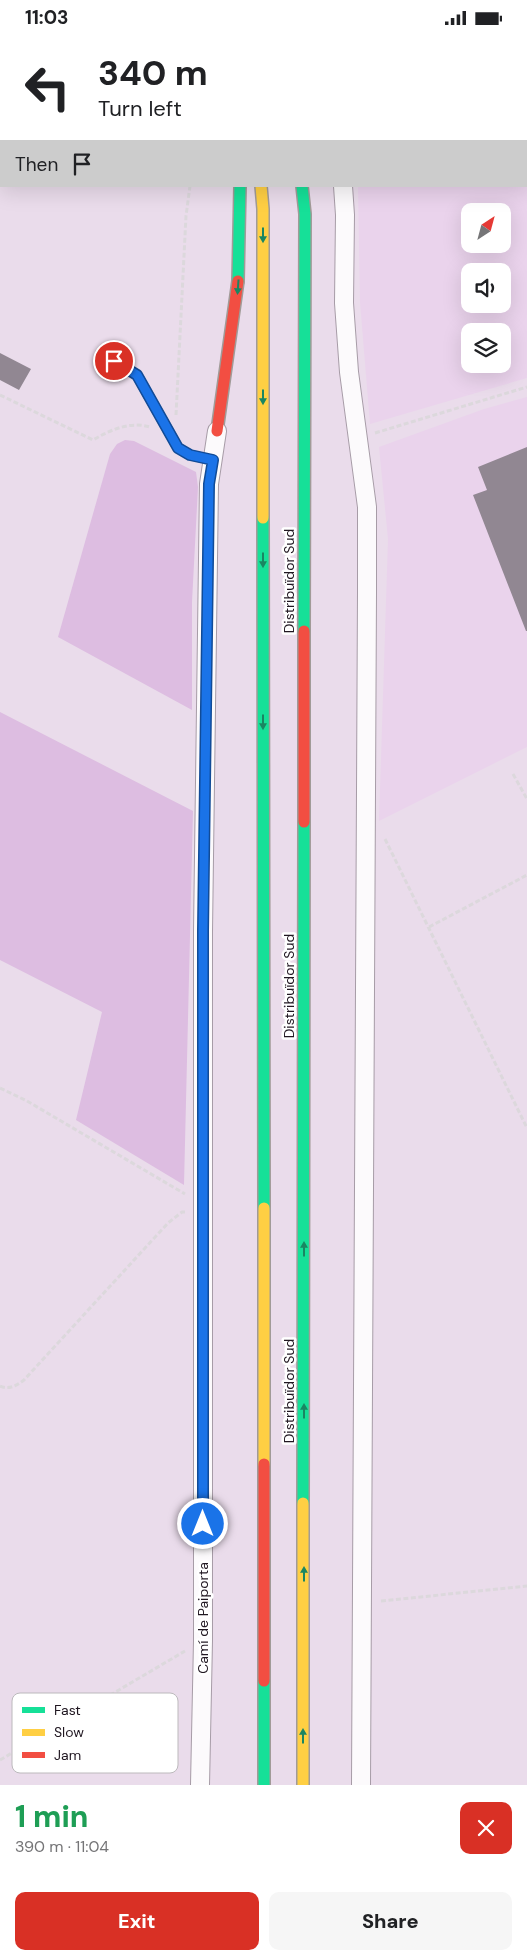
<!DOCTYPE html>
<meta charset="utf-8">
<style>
body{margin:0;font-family:"DM Sans",sans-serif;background:#f6f6f6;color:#202124;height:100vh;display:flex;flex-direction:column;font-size:19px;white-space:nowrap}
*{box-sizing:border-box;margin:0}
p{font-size:16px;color:#757577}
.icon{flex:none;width:28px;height:28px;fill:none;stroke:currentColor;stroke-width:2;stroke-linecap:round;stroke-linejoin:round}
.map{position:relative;height:1750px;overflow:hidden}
.side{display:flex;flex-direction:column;background:#fff;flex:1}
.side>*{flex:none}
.banner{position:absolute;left:0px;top:0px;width:528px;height:152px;box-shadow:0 5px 20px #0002;background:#fff;color:#202124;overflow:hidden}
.needle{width:32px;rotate:36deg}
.buttons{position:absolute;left:461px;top:168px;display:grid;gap:10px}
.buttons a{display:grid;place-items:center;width:50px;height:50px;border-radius:10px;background:#fff;box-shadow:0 5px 20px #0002;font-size:25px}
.pin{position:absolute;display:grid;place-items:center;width:42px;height:42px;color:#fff;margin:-21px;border:2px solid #fff;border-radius:50%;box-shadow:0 1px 5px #0007}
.me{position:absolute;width:55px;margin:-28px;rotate:0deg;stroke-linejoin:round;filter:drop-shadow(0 0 4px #0008)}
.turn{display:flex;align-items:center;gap:18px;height:105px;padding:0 15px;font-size:22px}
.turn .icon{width:65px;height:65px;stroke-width:2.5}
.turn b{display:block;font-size:35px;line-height:42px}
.then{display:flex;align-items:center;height:48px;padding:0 15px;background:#0003;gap:10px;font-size:19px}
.round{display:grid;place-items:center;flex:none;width:52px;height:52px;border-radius:10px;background:#f6f6f6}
.head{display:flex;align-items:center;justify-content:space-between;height:85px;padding:0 15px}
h1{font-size:30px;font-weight:800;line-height:38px;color:#1e9e55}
.primary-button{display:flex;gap:10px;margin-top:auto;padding:10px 15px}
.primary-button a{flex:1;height:58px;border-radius:10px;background:#d93025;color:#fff;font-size:20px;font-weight:800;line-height:58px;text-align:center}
.primary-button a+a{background:#f6f6f6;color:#202124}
.status{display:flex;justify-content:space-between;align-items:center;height:35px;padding:0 25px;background:#fff;direction:ltr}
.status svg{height:14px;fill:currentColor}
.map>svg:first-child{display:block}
.built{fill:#ead3ec;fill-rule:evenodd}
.green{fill:#ddbde1}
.building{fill:#918792}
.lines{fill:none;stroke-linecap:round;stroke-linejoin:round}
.lane-casing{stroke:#a79ca7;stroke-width:11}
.street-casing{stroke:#a79ca7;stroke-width:20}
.fast-casing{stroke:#a19b98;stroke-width:14}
.slow-casing{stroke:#a19b98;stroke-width:14}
.jam-casing{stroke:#a19b98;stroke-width:14}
.path{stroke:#dcd8dc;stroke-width:3;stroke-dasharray:5 2.5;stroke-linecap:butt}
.lane{stroke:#fcfafc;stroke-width:9}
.street{stroke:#fcfafc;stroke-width:18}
.fast{stroke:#16e098;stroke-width:11}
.slow{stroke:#ffcf43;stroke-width:11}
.jam{stroke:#f24e42;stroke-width:11}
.oneway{fill:#1a8662}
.route-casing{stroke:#114b97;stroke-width:12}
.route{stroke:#1a73e8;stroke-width:9}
.labels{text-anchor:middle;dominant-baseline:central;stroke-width:5;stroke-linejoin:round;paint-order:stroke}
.street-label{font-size:14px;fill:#201721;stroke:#fff}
.key{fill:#fff;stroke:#bcb9bc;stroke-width:1}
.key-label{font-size:14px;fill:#201721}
</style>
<div class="status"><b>11:03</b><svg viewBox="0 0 49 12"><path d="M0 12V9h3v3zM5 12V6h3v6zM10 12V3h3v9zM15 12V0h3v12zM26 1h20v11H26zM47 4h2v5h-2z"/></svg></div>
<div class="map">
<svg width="527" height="1750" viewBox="0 0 527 1750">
<rect width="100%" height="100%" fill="#eadceb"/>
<path class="built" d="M341,0H527V343L370,389L360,267L358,151H526V1ZM470,176H502V209H470ZM470,236H502V269H470ZM470,296H502V329H470Z
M527,362V712L379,786L388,504L379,412L484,374Z"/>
<path class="green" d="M125,405L134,406L196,437L198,452L192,567V675L58,602L110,419L117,409Z
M0,677L193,776L184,1150L76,1085L102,977L0,925Z"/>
<path class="building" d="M0,318L31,334L19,355L0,345Z
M527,412V596H526L473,460L487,455L478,432Z"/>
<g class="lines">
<g class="lane-casing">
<path id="lane" d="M114,326L137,340L178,413L190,420L213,425"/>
</g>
<g class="street-casing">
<path id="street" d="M328,0V1
M343,151L345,180L344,268L349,337L367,472V557L361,1750
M200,1750L203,1606V896L209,449L217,396"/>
</g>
<g class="fast-casing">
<path id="fast" d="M229,0V1
M288,0V1
M302,151L305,179L304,596
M238,246L240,151
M263,483L264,1173
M303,1468L304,787
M264,1646V1750"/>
</g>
<g class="slow-casing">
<path id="slow" d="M261,151L263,174V483
M264,1173V1429
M303,1750V1468"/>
</g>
<g class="jam-casing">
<path id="jam" d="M249,0V1
M217,396L238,246
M304,787V596
M264,1429V1646"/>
</g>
<path class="path" d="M189,0V1
M42,1V0
M0,360L93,405C110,395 130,386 150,392
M176,380L186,181L190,151
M375,398L527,352
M513,739L527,764
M385,804L527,1093
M429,892L527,840
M0,1053L27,1066L185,1159
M0,1351C9,1355 16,1351 24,1345L168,1188L182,1177H185
M381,1566L527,1551
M0,1725L185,1616"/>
<use href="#lane" class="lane"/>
<use href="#street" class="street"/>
<use href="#fast" class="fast"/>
<use href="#slow" class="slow"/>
<use href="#jam" class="jam"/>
</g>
<defs><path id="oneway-solid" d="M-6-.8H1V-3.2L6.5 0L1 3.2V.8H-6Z" transform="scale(1.25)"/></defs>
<g class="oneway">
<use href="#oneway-solid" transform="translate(263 200) rotate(90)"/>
<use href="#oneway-solid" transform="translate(238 252) rotate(94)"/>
<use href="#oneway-solid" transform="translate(263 362) rotate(90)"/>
<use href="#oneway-solid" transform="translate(263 525) rotate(90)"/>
<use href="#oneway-solid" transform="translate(263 687) rotate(90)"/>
<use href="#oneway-solid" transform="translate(304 1214) rotate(-90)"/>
<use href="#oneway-solid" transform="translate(304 1376) rotate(-90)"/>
<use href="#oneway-solid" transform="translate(304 1539) rotate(-90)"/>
<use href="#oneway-solid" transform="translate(303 1701) rotate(-90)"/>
</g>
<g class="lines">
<g class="route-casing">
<path id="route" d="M114,326L137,340L178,413L190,420L213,425L209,449L203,896V1489"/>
</g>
<use href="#route" class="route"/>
</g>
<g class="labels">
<g class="street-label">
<text transform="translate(289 546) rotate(-90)">Distribuïdor Sud</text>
<text transform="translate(289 951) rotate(-90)">Distribuïdor Sud</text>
<text transform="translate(289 1356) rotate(-90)">Distribuïdor Sud</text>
<text transform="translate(203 1583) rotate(-90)">Camí de Paiporta</text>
</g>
</g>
<rect x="12" y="1658" width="166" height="80" rx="8" class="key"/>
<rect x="22" y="1672" width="23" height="6" fill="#16e098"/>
<rect x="22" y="1694" width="23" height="7" fill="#ffcf43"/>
<rect x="22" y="1717" width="23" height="6" fill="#f24e42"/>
<g class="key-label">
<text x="54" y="1680">Fast</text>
<text x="54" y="1702">Slow</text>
<text x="54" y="1725">Jam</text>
</g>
</svg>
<div class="buttons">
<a><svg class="needle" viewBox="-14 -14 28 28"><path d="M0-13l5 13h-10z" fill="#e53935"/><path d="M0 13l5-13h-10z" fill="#757577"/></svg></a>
<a><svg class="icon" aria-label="sound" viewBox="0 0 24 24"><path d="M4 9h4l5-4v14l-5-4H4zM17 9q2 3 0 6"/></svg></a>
<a><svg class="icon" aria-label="layers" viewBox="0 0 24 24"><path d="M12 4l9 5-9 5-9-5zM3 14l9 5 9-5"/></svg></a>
</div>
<div class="pin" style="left:114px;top:326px;background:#d93025"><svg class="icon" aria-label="arrive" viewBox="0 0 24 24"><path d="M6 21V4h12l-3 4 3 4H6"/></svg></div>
<svg class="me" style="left:203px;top:1489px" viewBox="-20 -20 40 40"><circle r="17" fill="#1a73e8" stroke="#fff" stroke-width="3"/><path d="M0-11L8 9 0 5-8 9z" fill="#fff"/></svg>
<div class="banner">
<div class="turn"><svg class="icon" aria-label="left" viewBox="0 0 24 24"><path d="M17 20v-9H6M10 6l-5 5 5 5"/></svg><div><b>340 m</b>Turn left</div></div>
<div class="then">Then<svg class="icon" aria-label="arrive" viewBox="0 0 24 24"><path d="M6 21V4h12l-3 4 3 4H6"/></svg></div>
</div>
</div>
<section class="side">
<div class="head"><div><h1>1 min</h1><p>390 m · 11:04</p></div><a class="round" style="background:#d93025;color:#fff"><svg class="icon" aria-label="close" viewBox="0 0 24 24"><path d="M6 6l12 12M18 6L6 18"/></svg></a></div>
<div class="primary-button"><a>Exit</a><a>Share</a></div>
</section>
